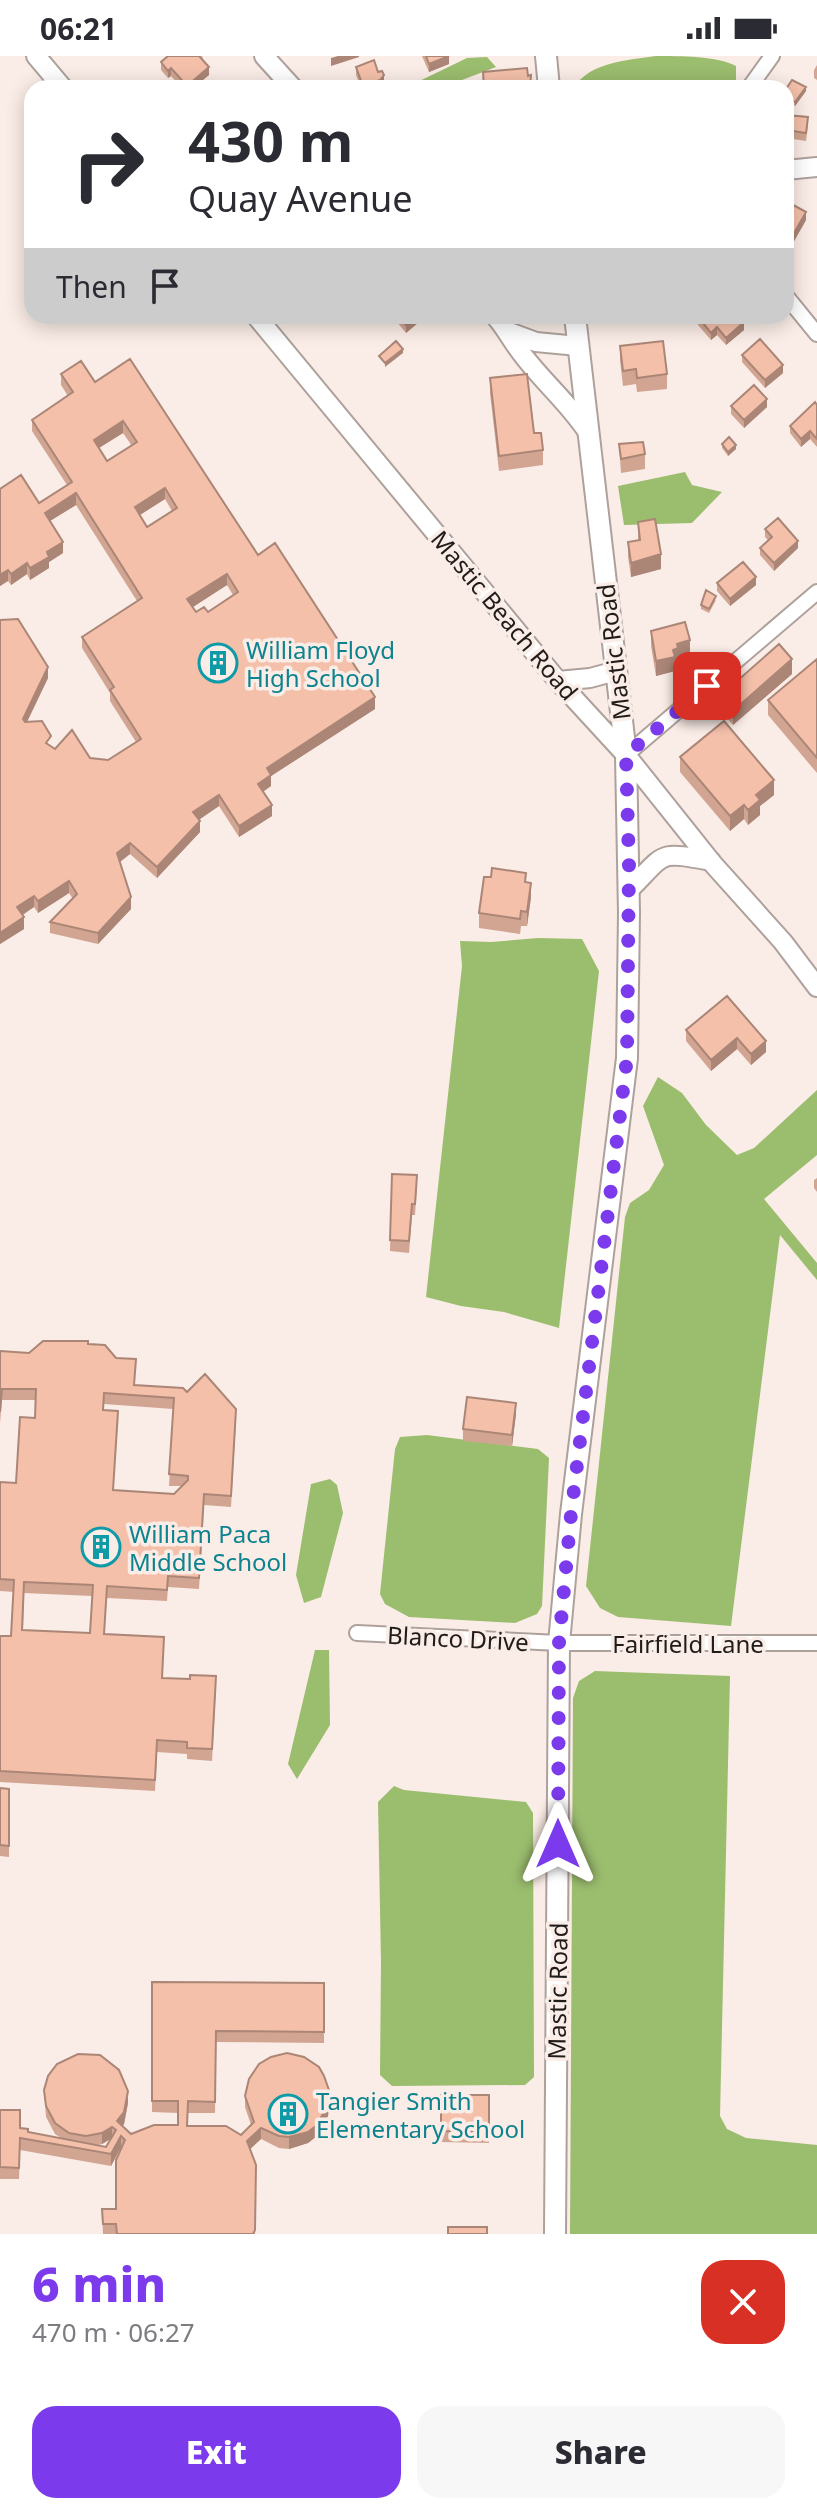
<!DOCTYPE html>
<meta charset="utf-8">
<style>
body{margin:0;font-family:"Noto Sans",sans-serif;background:#f7f7f7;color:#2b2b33;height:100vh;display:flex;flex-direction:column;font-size:30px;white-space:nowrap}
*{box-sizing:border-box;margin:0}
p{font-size:26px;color:#7c7c81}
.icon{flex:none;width:44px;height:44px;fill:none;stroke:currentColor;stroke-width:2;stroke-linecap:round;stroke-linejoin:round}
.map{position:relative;height:2178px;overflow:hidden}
.sheet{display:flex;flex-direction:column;background:#fff;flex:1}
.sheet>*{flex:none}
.top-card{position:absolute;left:24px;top:24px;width:770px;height:244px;border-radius:24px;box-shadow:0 4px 20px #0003;background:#fff;color:#2b2b33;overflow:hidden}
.pin{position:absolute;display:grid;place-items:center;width:68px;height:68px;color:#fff;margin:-34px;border-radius:16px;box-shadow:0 4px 12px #0006}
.me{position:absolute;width:88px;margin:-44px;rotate:0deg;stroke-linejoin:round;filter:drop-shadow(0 0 6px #0008)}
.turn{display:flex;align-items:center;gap:28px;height:168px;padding:0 32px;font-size:36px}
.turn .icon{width:104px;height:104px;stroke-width:2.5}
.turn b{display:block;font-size:56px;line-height:68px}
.then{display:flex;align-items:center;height:76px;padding:0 32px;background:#0003;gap:16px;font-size:30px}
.round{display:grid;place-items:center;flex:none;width:84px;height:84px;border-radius:24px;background:#f7f7f7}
.head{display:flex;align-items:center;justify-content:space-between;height:136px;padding:0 32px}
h1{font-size:48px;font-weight:800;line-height:60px;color:#7c3aed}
.cta{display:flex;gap:16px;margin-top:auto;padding:16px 32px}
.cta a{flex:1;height:92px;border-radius:24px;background:#7c3aed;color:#fff;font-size:32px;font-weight:800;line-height:92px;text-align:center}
.cta a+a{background:#f7f7f7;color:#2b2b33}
.status{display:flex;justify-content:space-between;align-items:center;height:56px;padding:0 40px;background:#fff;direction:ltr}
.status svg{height:22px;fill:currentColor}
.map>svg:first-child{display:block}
.forest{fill:#9bbd6e}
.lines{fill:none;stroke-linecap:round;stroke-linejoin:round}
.minor-casing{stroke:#aea19c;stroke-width:18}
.tertiary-casing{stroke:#aea19c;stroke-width:22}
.secondary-casing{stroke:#aea19c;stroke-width:24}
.minor{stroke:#fff;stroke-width:14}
.tertiary{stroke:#fff;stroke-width:18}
.secondary{stroke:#fff;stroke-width:20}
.wall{fill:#d2a592;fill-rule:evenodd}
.shaded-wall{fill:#ab8677}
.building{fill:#f4c0aa;stroke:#ab8677;stroke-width:2;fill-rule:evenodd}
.route{stroke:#7c3aed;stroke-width:14;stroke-dasharray:0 25.2}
.labels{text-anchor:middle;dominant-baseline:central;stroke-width:7;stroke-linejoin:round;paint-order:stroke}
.street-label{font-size:24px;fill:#201c1a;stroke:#faece6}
.culture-label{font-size:24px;fill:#0d838f;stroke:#faece6;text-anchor:start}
</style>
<div class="status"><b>06:21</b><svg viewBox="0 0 49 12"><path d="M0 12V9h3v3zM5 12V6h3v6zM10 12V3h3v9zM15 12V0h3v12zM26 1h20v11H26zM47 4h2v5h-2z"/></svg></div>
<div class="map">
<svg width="817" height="2178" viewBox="0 0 817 2178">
<rect width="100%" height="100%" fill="#faece6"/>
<path class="forest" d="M656,0C679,0 718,0 736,10V31L574,32C589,6 629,4 656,0Z
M487,1L496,11L462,24V32H405L467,2Z
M685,416L692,429L722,436L692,467L624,469L618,430Z
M538,882L582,883L599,915L559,1272L504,1256L461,1250L426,1241L462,910L460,885L491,886Z
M658,1021L682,1037L706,1069L737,1099L754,1092L817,1034V1099L764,1143L817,1207V1224L780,1179L731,1570L618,1561L600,1552L586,1530L625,1161L630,1147L649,1134L664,1109L643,1050Z
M427,1379L538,1393L549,1402L542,1550L537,1558L515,1567L409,1561L385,1548L380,1538L395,1393L400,1381Z
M330,1423L337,1429L343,1457L321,1541L304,1547L296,1519L311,1428Z
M315,1594H329L330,1669L297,1723L288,1708Z
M595,1615L730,1620L720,2060L727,2073L746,2082L817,2089V2178H570L573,1642L579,1625Z
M394,1730L404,1734L526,1746L533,1757L534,2021L525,2029L392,2030L380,2019L381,1906L378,1746Z"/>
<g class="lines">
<g class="minor-casing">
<path id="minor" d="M749,32L772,0
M786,240L817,278
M626,699L817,536
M357,1577L559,1587H817"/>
</g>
<g class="tertiary-casing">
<path id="tertiary" d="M36,0L63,32
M264,0L293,32
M786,114L817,111
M256,260L558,625L626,699L713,808L783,886L817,931
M495,260C504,270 509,280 517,291C538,322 568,345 589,378
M509,276L536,286L578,290
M558,625L590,622L616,615
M629,834C667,796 657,795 711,805"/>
</g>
<g class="secondary-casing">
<path id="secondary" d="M546,0L549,32
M555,2178L559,1587L571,1458L627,1002L629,857L626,699L575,260"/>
</g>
<use href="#minor" class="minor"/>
<use href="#tertiary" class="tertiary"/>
<use href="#secondary" class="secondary"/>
</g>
<path class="wall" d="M202,0L209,19L193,32H182L171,20L168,22L161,14V6Z
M422,0H449V8L429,16Z
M817,9V24L814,22V14Z
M356,11L378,16L384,26L380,31L361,32L356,19Z
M786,33L806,35L795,50L786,44Z
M786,59L808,69L806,85L786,82Z
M786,145L806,164L793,187L786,183Z
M392,260H425V261L406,277Z
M698,261L744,274L726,289L717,279L711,284L698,269Z
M620,290L667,318V333L637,336L636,328L623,330L620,304Z
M742,299L783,317L765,332L742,306Z
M61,318L95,326L258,499L375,653L271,720V730L263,736L272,760L239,781L219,750L199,763L200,776L157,822L130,798L120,806L131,853L98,888L50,877V866L73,843L69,837L38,857L34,851L23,859L24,873L0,888V564L48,622L27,666L51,691L55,693L90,702L108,704L136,686L110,645V637L82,592V581L137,545L76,449L50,465L63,497L49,506V512L30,524L27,518L11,529L8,525L0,530V433L39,447L67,429L32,375V364L68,340L61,329ZM123,377L132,390L107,405L99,392ZM165,443L172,455L147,471L140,459ZM227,529L233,539L208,556H196L192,551Z
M490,322L534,377L543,394V409L499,415L490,337Z
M817,349V391L810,383L801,391L790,377V370Z
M731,350L767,351L744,372L731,358Z
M619,388L645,398V413L621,417Z
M722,388L736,393L728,400L722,392Z
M638,466L661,513L631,521L628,501V486L638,484Z
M765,473L798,492L774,515L760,499V492L768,484L765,481Z
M717,527L756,529L730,550L717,535Z
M716,544L709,557L701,553V549Z
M651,575L690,599L678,602V607L675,608V615L656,620L651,590Z
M817,603V717L768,659V644Z
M792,618L733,669L720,654V640Z
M680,701L774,739L760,750V759L748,769L744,763L730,775L680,716Z
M526,826L531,841L527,870H521L520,878L479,872V857Z
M686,974L766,985V996L751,1009L737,993L711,1015L686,985Z
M392,1118L417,1131L415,1159H412L409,1197L390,1195Z
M817,1122V1136L814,1132V1124Z
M88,1288L135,1329L187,1336L236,1365L231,1451L204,1449L199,1533L168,1531L167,1545L107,1542L104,1578L164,1593L162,1622L216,1632L212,1705L187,1703V1698L157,1696L155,1735L0,1726V1580H11L14,1536L0,1535V1426L16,1427L35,1362L36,1344H2L0,1367V1295L29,1297ZM104,1348L173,1353L169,1430H182L174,1438L113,1434L118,1366L104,1354ZM24,1537L92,1540L90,1577L23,1574Z
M516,1358L512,1390L463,1385V1373Z
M0,1732L9,1733V1801L0,1800Z
M152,1926L324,1927V1987L216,1986L215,2057H188V2070L241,2079L251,2069L245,2051V2040L330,2048L328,2060L317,2080L308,2087L289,2093L279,2092L261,2083L250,2093L255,2178H103L102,2153H116L121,2091L111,2110L20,2094L19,2123H0V2054L20,2072L28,2076L61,2082L55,2078L46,2061L44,2034L128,2047L124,2068L122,2070L131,2078L178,2069V2057L152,2056ZM111,2083L106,2091L98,2089L102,2088Z
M441,2039H489V2087L441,2086Z"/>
<path class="shaded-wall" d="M338,0H359V1L331,10V2Z
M449,0V8L429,16V8Z
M209,11V19L193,32H187V30Z
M171,12V20L168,22V15Z
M384,19V26L380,31L363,32V30Z
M806,31V35L795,50V46Z
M806,156V164L793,187V179Z
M417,260H425V261L406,277V269Z
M744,266V274L726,289V282Z
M717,271V279L711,284V277Z
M403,293V297L385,311V307Z
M783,309V317L765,332V324Z
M767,343V351L744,372V364Z
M123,365V377L94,395V384Z
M810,375V383L801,391V383Z
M736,389V393L728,400V396Z
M165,432V443L135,462V451Z
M76,437V449L45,468V457Z
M798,485V492L774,515V507Z
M63,486V497L49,506V512L30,524V512L47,496Z
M661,498V513L631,521V507Z
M27,507V518L11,529V518Z
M8,514V525L0,530V519Z
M227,518V529L187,555V543Z
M756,521V529L730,550V543Z
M690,584V599L678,602V607L675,608V615L656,620V605L673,594L677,588Z
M792,603V618L733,669V655Z
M48,611V622L23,674V663Z
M375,641V653L271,720V730L258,739V728L267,712Z
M774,724V739L760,750V759L748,769V754L756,739Z
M219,739V750L193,768V756Z
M272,749V760L239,781V770Z
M744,749V763L730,775V760Z
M200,765V776L157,822V811Z
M130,787V798L117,808V797Z
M69,825V837L38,857V845Z
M531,827V841L527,870V856Z
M34,840V851L17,862V851Z
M131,841V853L98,888V877Z
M24,861V873L0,888V877Z
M737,982V993L711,1015V1004Z
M766,985V996L751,1009V998Z
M516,1347V1358L512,1390V1379Z
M128,2035V2047L124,2068L117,2077V2065Z
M330,2037L328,2060L317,2080L308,2087L289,2093V2081Z
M112,2071V2082L102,2088V2077Z
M261,2072V2083L247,2096V2085Z
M121,2080V2091L111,2110V2098Z"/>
<path class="building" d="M168,0H199L209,11L187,30L171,12L168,15L161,6Z
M426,0H449L429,8Z
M374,4L378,16L382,15L384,19L380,24L363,30L356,11Z
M527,12L528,20L531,19L530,32H484L483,16Z
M792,24L806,31L795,46L786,40V33Z
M786,59L808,61L806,77L786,74Z
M786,145L806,156L793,179L786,176Z
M398,260H417L406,269Z
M699,260H739L744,266L726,282L717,271L711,277L698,261Z
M760,283L783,309L765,324L742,299Z
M396,285L403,293L385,307L379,300Z
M663,285L667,318L637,322L636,313L623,315L620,290Z
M130,303L258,499L275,487L375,641L267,712L271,719L258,728L272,749L239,770L219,739L193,756L200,765L157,811L130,787L117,797L131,841L98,877L50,866L77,838L69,825L38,845L34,840L17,851L24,861L0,877V564L18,563L48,611L23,663L25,666L42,665L51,680L46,687L55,693L72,674L90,702L108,704L141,683L110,634L114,631L82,581L142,542L76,437L45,457L63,486L47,496L49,501L30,512L27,507L11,518L8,514L0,519V433L21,419L39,447L72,426L32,364L73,336L61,318L81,305L95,326ZM123,365L137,386L107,405L94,384ZM165,432L177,452L147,471L135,451ZM227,518L238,536L208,556L204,551L196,556L187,543Z
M527,318L534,377H541L543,394L499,400L490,322Z
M754,329L767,343L744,364L731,350Z
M815,346L817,349V383L810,375L801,383L790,370Z
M729,381L736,389L728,396L722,388Z
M643,386L645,398L621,403L619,388Z
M778,462L798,485L774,507L760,492L772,481L765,473Z
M655,463L661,498L631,507L628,486L640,484L638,466Z
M743,506L756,521L730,543L717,527Z
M706,534L716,540L709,553L701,549Z
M685,566L690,584L677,588L678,592L673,594L675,601L656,605L651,575Z
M779,588L792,603L733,655L720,640Z
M817,603V702L768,644Z
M724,665L774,724L756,739L760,744L748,754L744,749L730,760L680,701Z
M492,812L526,817L525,826L531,827L527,856L521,855L520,863L479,857L484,821H491Z
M727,940L766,985L751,998L737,982L711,1004L686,974Z
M392,1118L417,1119L415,1148H412L409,1185L390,1184Z
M43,1285H88V1288L105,1289L116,1302L136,1303L134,1329L183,1332L187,1336L205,1318L236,1353L231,1440L204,1438L199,1522L168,1520L167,1534L107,1530L104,1578L164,1581L162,1622L190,1623V1619L216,1620L212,1693L187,1692V1686L157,1684L155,1724L0,1715V1580H11L14,1524L0,1523V1426L16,1427L20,1361L35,1362L36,1333H2L0,1356V1295L29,1297ZM104,1337L174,1342L169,1418L188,1420V1424L174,1438L113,1434L118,1355L103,1354ZM24,1526L93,1529L90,1577L22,1574Z
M467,1341L516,1347L512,1379L463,1373Z
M0,1732L9,1733V1790L0,1789Z
M152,1926L324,1927V1976L216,1975L215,2046L188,2045L187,2070H226L241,2079L254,2066L245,2040L249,2023L259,2008L271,2001L287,1997L304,2001L319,2011L324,2020L330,2037L328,2048L317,2069L308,2076L289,2081L279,2080L261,2072L247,2085L256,2109L255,2174L253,2178H117L116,2168H103L102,2153H116V2104L125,2084L121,2080L111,2098L20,2082L19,2112L0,2111V2054H20V2072L28,2073V2076L106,2091L116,2074L112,2071L102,2077L86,2080L69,2077L55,2067L46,2050L44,2034L48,2020L57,2008L78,1998L100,1999L119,2014L128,2035L124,2056L117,2065L131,2078L154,2069H178V2045H152Z
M441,2039H489V2076L441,2075Z
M448,2171H487V2178H448Z"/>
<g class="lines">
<path class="route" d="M558,1788L559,1587L571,1458L627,1002L629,808L626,699L707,630"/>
</g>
<defs>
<g id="building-ring" transform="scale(2)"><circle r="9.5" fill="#faece6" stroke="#0f9aa8" stroke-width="1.5"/><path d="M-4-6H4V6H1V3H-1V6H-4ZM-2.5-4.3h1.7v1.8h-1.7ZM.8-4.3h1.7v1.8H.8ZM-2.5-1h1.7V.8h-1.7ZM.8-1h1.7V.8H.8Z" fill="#0f9aa8"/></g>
</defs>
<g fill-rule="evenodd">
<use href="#building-ring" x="218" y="607"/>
<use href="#building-ring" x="101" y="1491"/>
<use href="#building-ring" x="288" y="2058"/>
</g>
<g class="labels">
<g class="street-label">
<text transform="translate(505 559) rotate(50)">Mastic Beach Road</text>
<text transform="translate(613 596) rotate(-97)">Mastic Road</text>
<text transform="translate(458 1582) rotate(3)">Blanco Drive</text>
<text x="688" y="1587">Fairfield Lane</text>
<text transform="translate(557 1935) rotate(-89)">Mastic Road</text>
</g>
<g class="culture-label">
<text x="246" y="593">William Floyd<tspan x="246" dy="28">High School</tspan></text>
<text x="129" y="1477">William Paca<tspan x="129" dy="28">Middle School</tspan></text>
<text x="316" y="2044">Tangier Smith<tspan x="316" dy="28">Elementary School</tspan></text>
</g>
</g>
</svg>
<div class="pin" style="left:707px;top:630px;background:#d93025"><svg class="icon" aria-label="arrive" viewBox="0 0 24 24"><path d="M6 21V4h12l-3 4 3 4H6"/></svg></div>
<svg class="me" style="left:558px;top:1788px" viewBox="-20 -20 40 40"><path d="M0-17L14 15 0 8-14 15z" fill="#7c3aed" stroke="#fff" stroke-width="4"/></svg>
<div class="top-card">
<div class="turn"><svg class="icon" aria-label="right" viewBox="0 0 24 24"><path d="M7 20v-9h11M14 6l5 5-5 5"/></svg><div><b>430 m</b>Quay Avenue</div></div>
<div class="then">Then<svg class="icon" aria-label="arrive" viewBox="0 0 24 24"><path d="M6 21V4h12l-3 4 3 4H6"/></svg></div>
</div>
</div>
<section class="sheet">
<div class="head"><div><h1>6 min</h1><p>470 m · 06:27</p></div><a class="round" style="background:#d93025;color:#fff"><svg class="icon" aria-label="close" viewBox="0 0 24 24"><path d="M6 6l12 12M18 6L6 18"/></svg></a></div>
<div class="cta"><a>Exit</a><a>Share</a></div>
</section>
